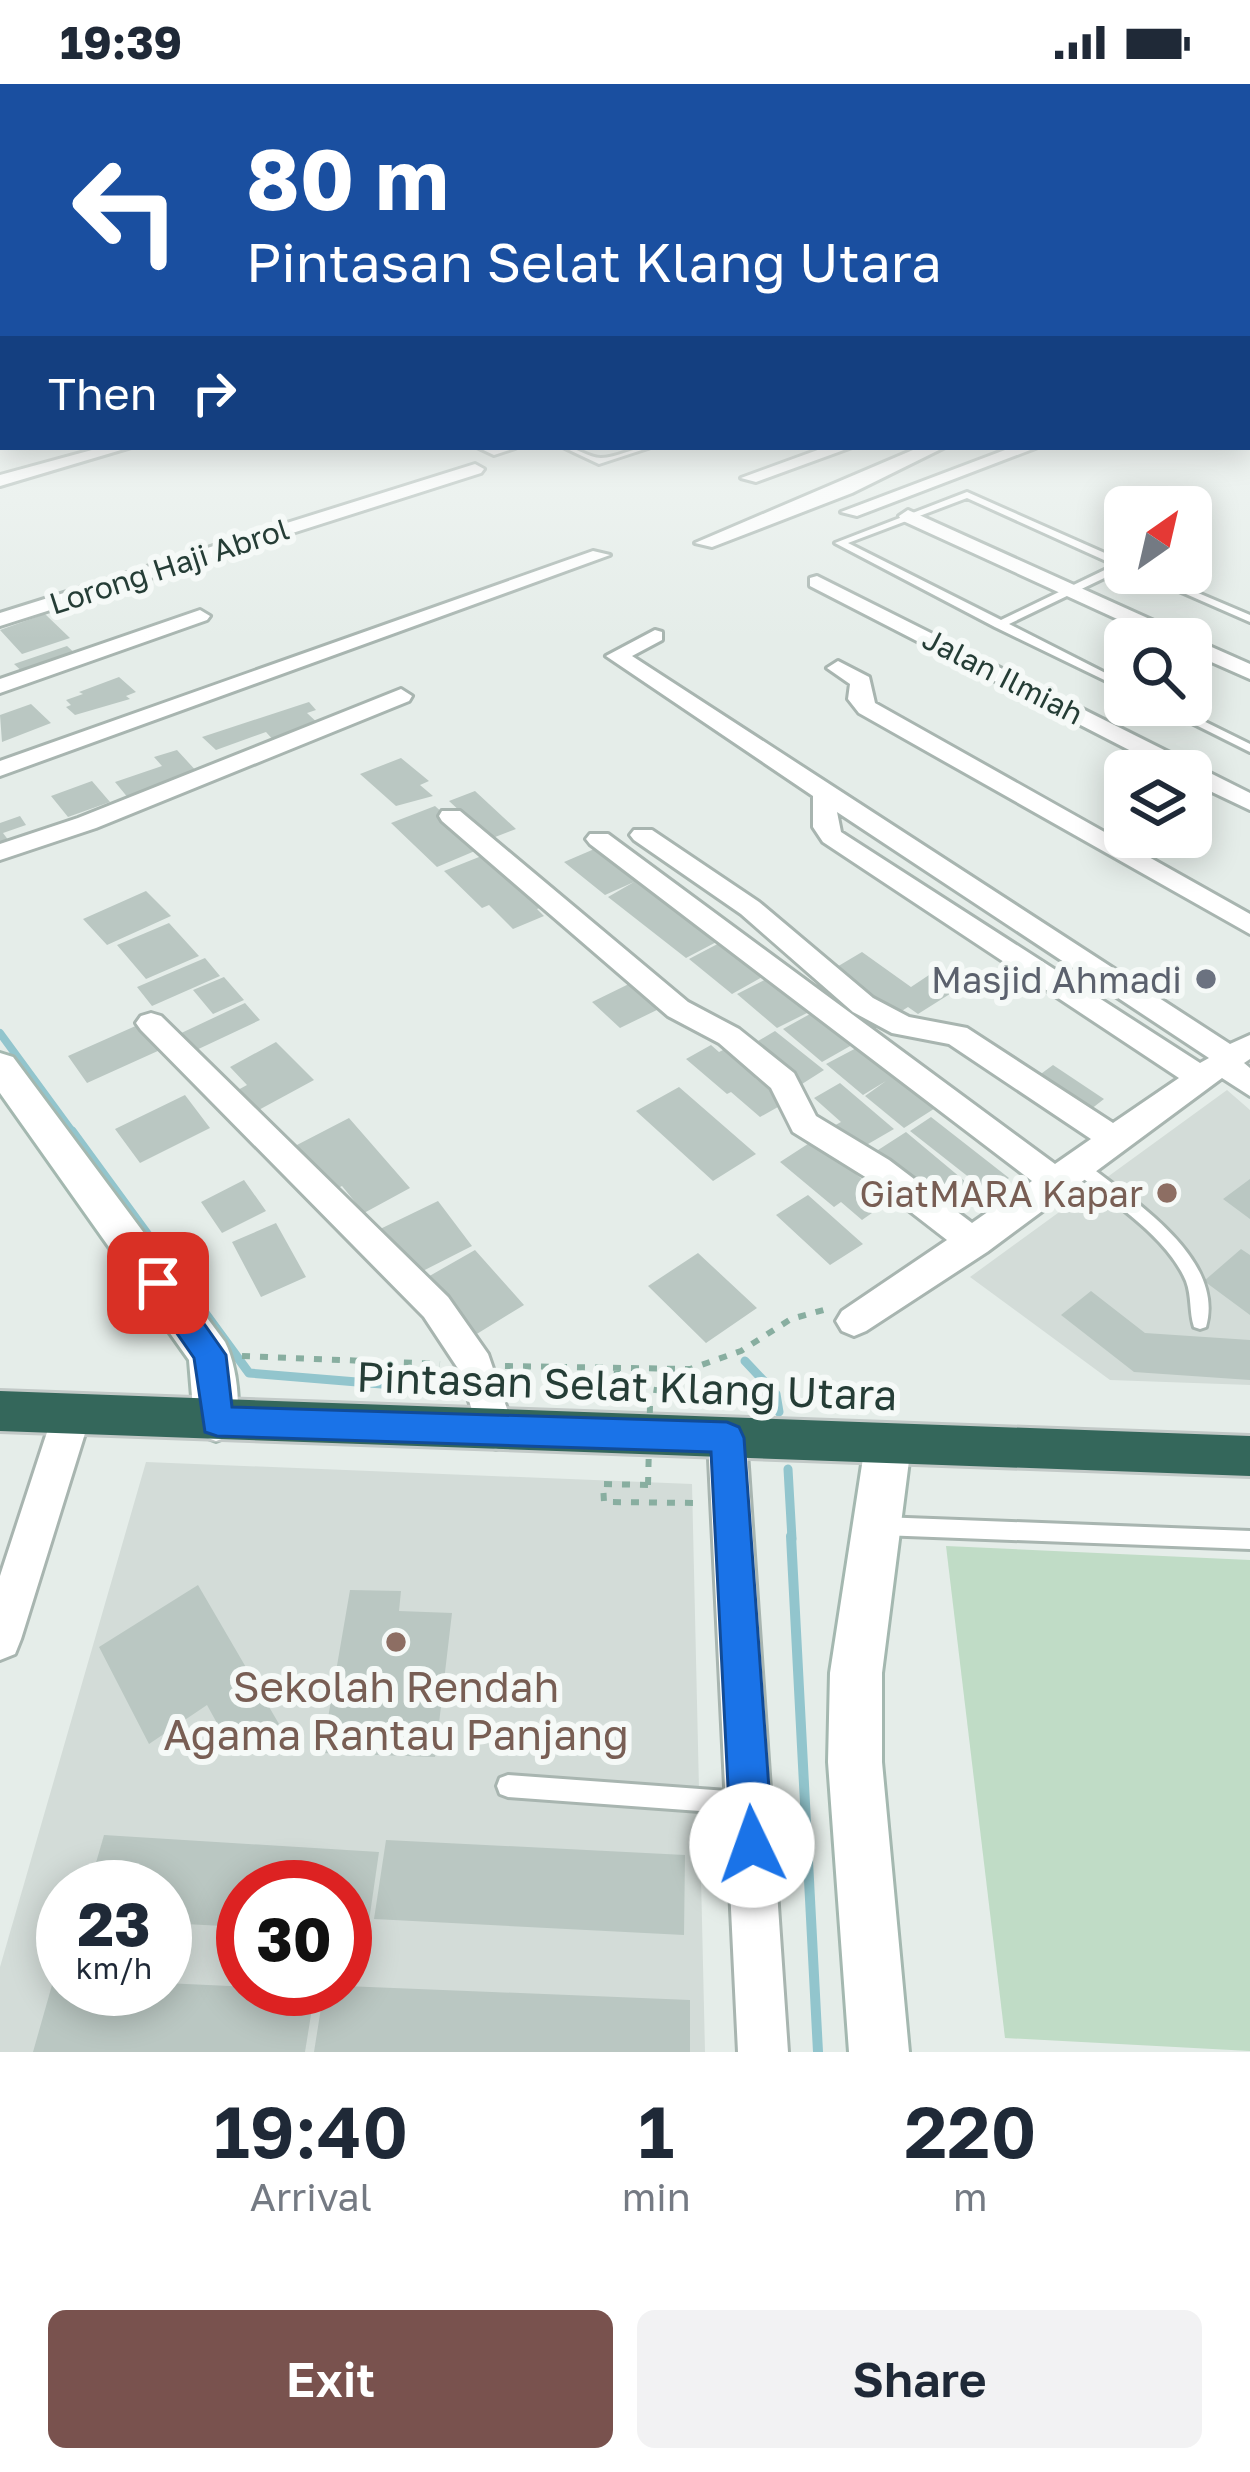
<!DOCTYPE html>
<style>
body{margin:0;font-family:"Golos Text",sans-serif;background:#f2f2f3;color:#1f2937;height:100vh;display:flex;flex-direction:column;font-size:45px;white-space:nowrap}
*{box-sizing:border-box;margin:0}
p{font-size:39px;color:#747a83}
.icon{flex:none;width:66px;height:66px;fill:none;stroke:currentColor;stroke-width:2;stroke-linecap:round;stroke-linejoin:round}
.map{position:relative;height:1968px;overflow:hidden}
.panel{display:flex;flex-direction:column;background:#fff;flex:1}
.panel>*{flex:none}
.top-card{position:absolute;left:0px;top:0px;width:1251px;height:366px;box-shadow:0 6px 30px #0003;background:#1a4fa0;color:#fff;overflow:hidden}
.needle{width:78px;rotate:34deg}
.controls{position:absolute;left:1104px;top:402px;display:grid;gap:24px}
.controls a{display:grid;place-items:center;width:108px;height:108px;border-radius:18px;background:#fff;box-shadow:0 6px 30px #0003;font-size:60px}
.speed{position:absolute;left:36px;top:1776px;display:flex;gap:24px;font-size:60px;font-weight:700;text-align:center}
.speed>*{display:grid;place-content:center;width:156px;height:156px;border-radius:50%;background:#fff;box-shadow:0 6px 30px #0003;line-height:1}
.speed small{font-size:30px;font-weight:400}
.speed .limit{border:18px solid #d22;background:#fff;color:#111}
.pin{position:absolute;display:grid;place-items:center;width:102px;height:102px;color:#fff;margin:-51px;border-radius:24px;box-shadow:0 6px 18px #0006}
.me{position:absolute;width:132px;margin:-66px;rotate:357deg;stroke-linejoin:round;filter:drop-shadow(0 0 9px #0008)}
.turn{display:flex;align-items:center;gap:42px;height:252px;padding:0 48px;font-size:54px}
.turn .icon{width:156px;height:156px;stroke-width:2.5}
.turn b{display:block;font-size:84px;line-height:102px}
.then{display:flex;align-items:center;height:114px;padding:0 48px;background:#0003;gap:24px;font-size:45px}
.eta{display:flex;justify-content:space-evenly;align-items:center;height:204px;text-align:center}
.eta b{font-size:72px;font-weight:600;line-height:84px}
.button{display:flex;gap:24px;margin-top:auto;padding:24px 48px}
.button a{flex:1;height:138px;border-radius:18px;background:#79524e;color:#fff;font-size:48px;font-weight:600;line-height:138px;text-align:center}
.button a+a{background:#f2f2f3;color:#1f2937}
.status{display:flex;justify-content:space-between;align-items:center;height:84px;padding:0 60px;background:#fff;direction:ltr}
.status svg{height:33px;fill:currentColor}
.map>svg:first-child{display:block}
.built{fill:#d3dcd8;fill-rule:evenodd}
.green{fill:#c0dcc6}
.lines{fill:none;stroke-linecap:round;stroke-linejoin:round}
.stream-far2{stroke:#92c5cd;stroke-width:8}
.stream-far1{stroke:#92c5cd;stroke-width:9}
.stream{stroke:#92c5cd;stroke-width:10}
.building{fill:#bac7c2}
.lane-casing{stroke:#a8b5b0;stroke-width:6}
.street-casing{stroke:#a8b5b0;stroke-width:6}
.secondary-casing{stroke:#a4b8b0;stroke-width:6}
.highway-casing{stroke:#c2c9c7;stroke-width:6}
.path{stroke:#88aea0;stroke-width:6;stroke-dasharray:8 10;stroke-linecap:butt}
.lane{fill:#fff;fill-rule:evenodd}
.street{fill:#fff;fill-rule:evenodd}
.secondary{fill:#fff;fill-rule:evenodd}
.highway{fill:#34675b;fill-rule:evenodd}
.path-bridge{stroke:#88aea0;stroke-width:6;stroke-dasharray:8 10;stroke-linecap:butt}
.route{fill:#1a73e8;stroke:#114b97;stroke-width:3}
.worship-dot{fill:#6b7280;stroke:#f5f9f7;stroke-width:4.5}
.education-dot{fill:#8d6e63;stroke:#f5f9f7;stroke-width:4.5}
.labels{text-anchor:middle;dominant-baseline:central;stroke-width:12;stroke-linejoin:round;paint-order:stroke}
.far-street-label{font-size:30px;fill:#253d36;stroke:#f5f9f7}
.worship-label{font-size:36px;fill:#5b616d;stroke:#f5f9f7;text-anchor:end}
.education-label{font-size:36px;fill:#785e54;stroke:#f5f9f7;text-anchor:end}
.near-street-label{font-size:42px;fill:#253d36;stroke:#f5f9f7}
.near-education-label{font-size:42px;fill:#785e54;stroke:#f5f9f7}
</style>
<div class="status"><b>19:39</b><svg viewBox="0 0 49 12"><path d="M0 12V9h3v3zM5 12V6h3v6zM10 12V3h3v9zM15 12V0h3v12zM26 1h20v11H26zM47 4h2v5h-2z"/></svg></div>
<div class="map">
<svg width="1250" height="1968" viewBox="0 0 1250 1968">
<rect width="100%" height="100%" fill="#e5ede9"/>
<path class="built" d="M1227,1006L1250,1026V1301L1110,1296L970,1193Z
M146,1378L692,1400L705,1968H0V1883ZM63,1803H165V1905H63ZM243,1803H345V1905H243Z"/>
<path class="green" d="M946,1462L1250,1476V1967L1005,1954Z"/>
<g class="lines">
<path class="stream-far2" d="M0,949L74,1050"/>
<path class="stream-far1" d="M72,1047L249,1289L466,1307
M745,1277L776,1310L779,1328
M788,1385L792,1455"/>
<path class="stream" d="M791,1452L818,1968"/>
</g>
<path class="building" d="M45,530L70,554L22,570L0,546Z
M67,562L79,573L26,591L14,580Z
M119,593L136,608L126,612L130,615L75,631L66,623L71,621L66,616L83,610L79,608Z
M309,618L316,626L307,629L321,642L275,658L266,648L216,666L202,653Z
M31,620L51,639L2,658L0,631Z
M177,666L199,690L129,715L115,698L162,682L154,673Z
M401,674L429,697L420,701L433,712L396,722L360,690Z
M92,697L110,718L68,733L51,712Z
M475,707L516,745L490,755L449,717Z
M435,722L482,764L437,783L391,739Z
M20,732L26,741L3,749L9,757L0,760V739Z
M599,763L724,854L686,874L608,813L634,798L605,811L564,778Z
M489,769L528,805L520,808L531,809L545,822L537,825L544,832L513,845L489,821L482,824L444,787Z
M146,807L171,832L107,861L83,835Z
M169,839L199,872L146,895L117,861Z
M727,855L771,888L732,910L689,875Z
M862,868L911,903L929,891L953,908L918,930L908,923L894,932L830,887Z
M205,874L220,892L152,922L137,903Z
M776,890L817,924L777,944L737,910Z
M224,893L244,916L213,930L193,906Z
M635,897L663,923L620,944L592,918Z
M245,919L260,936L190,969L175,952Z
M819,925L859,957L822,978L783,945Z
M140,940L160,966L87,999L68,972Z
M775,947L824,986L802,1000L753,960Z
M276,958L314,996L255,1028L236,1007L247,1001L230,983Z
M711,961L719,968L729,963L761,990L755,994L785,1019L760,1033L731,1008L727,1010L686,975Z
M862,961L940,1021L904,1044L865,1012L886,997L863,1011L826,980Z
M1053,981L1104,1015L1086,1029L1034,995Z
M840,999L894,1045L856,1067L830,1044L841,1038L814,1014Z
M679,1003L756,1070L713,1097L636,1027Z
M185,1011L210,1044L140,1079L115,1045Z
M931,1033L1009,1094L989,1109L910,1047Z
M349,1034L410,1104L364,1129L342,1102L332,1107L295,1062Z
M906,1048L967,1099L935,1120L875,1068Z
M814,1056L889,1117L862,1136L841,1118L834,1123L780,1078Z
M1250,1095V1135L1223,1115Z
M244,1096L266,1127L222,1149L201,1118Z
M808,1111L863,1160L830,1181L776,1131Z
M438,1117L472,1162L409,1194L376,1147Z
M276,1139L306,1193L261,1213L232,1158Z
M1241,1165L1250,1171V1231L1204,1197Z
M475,1166L524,1221L467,1256L419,1198Z
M698,1169L757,1224L706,1259L648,1202Z
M1091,1207L1145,1249L1250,1256V1296L1134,1288L1061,1231Z
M198,1501L279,1640L234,1670L207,1621L149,1660L99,1563Z
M350,1506L401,1507L399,1527L452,1529L435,1673L322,1669Z
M104,1751L379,1768L367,1851L345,1850V1803H243V1843L165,1839V1803H89Z
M386,1756L685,1771L684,1851L374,1835Z
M54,1894H63V1905H165V1899L315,1906L305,1968H33Z
M345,1902L690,1916V1968H314L324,1905Z"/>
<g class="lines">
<g class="lane-casing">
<path id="lane" d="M1248,294H1250V298H1248Z
M1248,348L1250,349V355L1248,354Z
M477,363L495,365L518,363L494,371Z
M563,363C577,363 588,374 601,374C617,374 633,363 651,363L599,380Z
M967,408L1125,478V484L1009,540L1125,599V606L995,543L835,459ZM967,414L1115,481L1001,536L848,459Z
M1138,489H1151L1250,531V538Z
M1156,621H1171L1250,660V668Z
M1077,1075L1083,1077C1129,1114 1226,1173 1206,1243L1200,1245L1194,1243C1189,1228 1192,1213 1186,1197C1167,1152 1109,1116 1071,1085L1069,1081L1071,1077Z
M881,1433L1250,1447V1465L881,1451L874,1449L871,1442L874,1435Z
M508,1691L741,1708L749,1711L752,1719L749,1727L741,1730L508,1713L500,1710L497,1702L500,1694Z"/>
</g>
<g class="street-casing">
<path id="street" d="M3,286V296L0,297V287Z
M3,334V344L0,345V335Z
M103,363H131L0,402V391Z
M826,363H852L756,398L741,394Z
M920,363H945L852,409L712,463L695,459Z
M1013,363H1038L857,432L841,428Z
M475,380L484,385L481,389L0,542V529Z
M908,426L1185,551L1189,555H1161L901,436L899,432Z
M593,467L610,471L0,692V677Z
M817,492L1250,709V726L1191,698V687H1170L810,502V494Z
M200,526L210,532L207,536L0,609V595Z
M655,546L662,548V556L632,572L1230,960L1250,951V975L1244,979L1250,984V1012L1222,994L987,1168L866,1247L854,1252L842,1247L836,1237L842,1227L947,1156L867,1094L793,1048L771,1004L719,959L668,932L442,737L439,732L442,727H460L688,918L739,945L794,989L816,1032L889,1076L972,1139L1032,1097L590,760L586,755L590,750H608L1055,1080L1091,1055L949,960L892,949L853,928L741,830L634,756L630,751L634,746H652L759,818L873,914L909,933L967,944L1113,1039L1179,994L823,758L813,743V712L606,572ZM837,728L1209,974L1200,979L841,748Z
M1190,555L1198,557L1250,580V595L1191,569Z
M838,577L869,593L875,619L1250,830V850L859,629L848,615L850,600L827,584Z
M401,605L412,612L409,617L96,744L0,776V760L78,734Z
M151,929L161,932L448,1213L488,1270L515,1348L509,1360L496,1365L483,1360L459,1286L424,1233L141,946L136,939L141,932Z
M72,1314L85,1318L91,1330L21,1555L15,1570L0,1576V1492L53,1330L59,1318Z
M727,1337L740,1342L746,1354L788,1968H738L708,1354L714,1342Z"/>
</g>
<g class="secondary-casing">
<path id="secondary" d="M1248,320L1250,321V333L1248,332Z
M0,969L13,973L225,1258C237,1282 243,1327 232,1351L216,1357L200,1351L194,1337L189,1276L0,1009Z
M888,1341L904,1347L911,1361L882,1589V1678L909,1968H849L828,1678L830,1589L865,1361L872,1347Z"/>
</g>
<g class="highway-casing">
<path id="highway" d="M0,1307L1250,1352V1392L0,1347Z"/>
</g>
<path class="path" d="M242,1272L440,1280
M505,1282L690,1285L741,1267L791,1235L827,1225
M617,1284L616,1300L682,1310V1318
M648,1401L603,1400L604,1418L702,1419"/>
<use href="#lane" class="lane"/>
<use href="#street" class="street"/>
<use href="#secondary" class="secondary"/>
<use href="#highway" class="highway"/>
<path class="path-bridge" d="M648,1401L650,1322"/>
</g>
<linearGradient id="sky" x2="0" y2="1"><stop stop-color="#85bbdd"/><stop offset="0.5" stop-color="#f3f7f5"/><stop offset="1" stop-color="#f3f7f5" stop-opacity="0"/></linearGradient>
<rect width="1250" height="555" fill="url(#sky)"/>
<path class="route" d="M158,1186L169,1190L226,1271L232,1323L727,1338L739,1343L744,1354L773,1761L767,1776L752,1782L738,1776L731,1761L711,1368L217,1352L205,1348L194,1274L142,1199L146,1190Z"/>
<circle class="worship-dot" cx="1206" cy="895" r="12"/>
<g class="education-dot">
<circle cx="1167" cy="1109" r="12"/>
<circle cx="396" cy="1558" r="12"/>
</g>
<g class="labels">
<g class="far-street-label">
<text transform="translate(169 482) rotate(-18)">Lorong Haji Abrol</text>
<text transform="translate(1003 592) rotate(27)">Jalan Ilmiah</text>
</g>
<g class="worship-label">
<text x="1182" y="895">Masjid Ahmadi</text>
</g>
<g class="education-label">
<text x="1143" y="1109">GiatMARA Kapar</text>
</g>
<g class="near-street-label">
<text transform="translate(627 1301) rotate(2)">Pintasan Selat Klang Utara</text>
</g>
<g class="near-education-label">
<text x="396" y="1602">Sekolah Rendah<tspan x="396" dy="48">Agama Rantau Panjang</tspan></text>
</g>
</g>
</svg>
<div class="controls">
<a><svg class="needle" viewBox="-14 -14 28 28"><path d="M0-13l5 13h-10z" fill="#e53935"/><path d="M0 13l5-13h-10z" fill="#747a83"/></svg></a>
<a><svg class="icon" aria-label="search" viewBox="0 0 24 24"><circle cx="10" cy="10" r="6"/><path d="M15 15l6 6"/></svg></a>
<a><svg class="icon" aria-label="layers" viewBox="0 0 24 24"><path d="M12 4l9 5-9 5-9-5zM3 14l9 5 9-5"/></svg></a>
</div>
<div class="speed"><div>23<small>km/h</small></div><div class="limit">30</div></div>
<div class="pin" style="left:158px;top:1199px;background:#d93025"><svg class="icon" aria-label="arrive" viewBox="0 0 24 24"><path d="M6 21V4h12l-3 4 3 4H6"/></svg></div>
<svg class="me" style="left:752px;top:1761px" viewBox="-20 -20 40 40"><circle r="19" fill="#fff"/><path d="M0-13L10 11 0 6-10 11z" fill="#1a73e8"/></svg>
<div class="top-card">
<div class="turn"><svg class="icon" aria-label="left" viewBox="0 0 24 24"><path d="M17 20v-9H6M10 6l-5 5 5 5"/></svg><div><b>80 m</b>Pintasan Selat Klang Utara</div></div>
<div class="then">Then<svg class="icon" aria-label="right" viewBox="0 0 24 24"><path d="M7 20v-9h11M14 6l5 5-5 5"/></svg></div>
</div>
</div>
<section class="panel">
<div class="eta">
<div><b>19:40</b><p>Arrival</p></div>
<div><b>1</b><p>min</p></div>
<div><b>220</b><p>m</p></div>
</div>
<div class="button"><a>Exit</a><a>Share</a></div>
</section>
